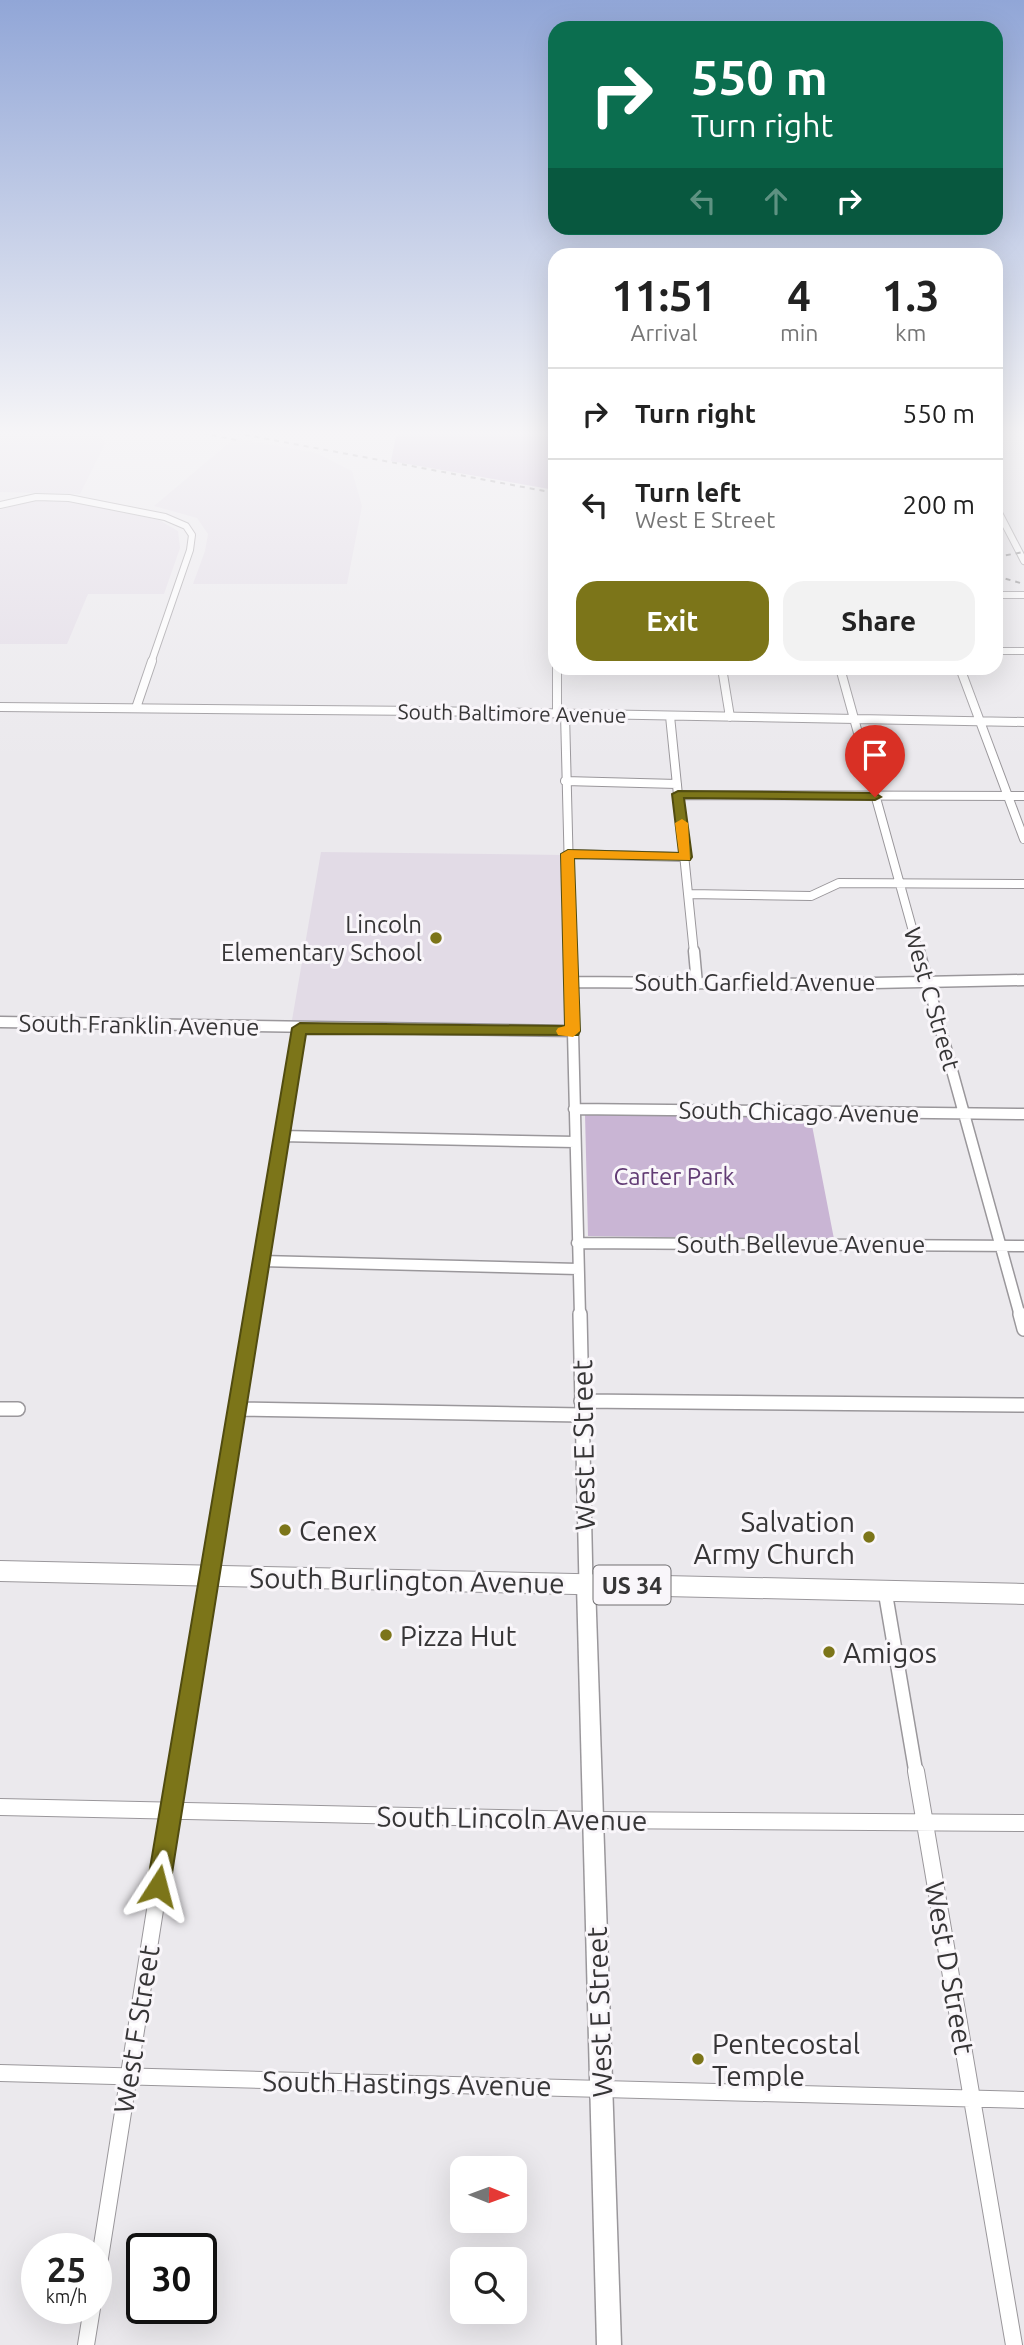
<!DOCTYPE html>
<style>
body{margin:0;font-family:Ubuntu,sans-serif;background:#f2f2f2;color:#222;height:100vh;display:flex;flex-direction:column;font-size:26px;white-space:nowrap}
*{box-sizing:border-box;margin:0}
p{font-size:23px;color:#767676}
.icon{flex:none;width:38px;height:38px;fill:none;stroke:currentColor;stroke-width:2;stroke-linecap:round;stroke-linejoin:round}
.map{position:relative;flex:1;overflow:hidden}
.drawer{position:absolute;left:548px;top:248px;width:455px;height:427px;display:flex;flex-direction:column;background:#fff;border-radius:21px;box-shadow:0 7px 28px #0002}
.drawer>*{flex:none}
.banner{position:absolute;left:548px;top:21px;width:455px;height:214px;border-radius:21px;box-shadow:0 7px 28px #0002;background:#0b6e4f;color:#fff;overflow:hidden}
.needle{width:46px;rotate:91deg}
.fabs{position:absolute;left:450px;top:2156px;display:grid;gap:14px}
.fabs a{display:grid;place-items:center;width:77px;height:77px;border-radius:14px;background:#fff;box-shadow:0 7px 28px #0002;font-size:35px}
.speed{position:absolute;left:21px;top:2233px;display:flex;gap:14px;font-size:35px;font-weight:700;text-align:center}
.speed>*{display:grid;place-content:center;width:91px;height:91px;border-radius:50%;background:#fff;box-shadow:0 7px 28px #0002;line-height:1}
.speed small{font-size:18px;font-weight:400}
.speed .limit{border:4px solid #111;border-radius:10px;background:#fff;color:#111}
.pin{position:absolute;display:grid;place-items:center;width:60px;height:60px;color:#fff;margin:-72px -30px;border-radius:50% 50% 50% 0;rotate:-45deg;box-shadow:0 0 7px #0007}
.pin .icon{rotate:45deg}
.me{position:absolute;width:77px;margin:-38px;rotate:9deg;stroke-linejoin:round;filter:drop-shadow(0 0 5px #0008)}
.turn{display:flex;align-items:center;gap:24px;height:147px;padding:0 28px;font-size:32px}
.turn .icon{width:91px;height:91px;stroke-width:2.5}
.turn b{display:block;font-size:49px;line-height:60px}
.lanes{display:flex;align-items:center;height:66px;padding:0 28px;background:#0003;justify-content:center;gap:35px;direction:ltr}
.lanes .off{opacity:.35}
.eta{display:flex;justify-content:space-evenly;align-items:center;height:119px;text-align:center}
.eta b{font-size:42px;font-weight:700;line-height:49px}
.primary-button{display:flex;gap:14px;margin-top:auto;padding:14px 28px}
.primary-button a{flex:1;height:80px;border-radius:21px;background:#7c7519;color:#fff;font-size:28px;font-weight:700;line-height:80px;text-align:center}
.primary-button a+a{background:#f2f2f2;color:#222}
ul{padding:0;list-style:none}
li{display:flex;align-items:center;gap:21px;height:91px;padding:0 28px;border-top:2px solid #e0e0e0}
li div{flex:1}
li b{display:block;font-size:26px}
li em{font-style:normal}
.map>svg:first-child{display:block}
.built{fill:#e2dbe6}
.green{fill:#c9b5d4}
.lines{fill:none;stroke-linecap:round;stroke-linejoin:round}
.minor-far4-casing{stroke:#9a979b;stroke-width:8}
.minor-far3-casing{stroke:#9a979b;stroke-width:10}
.minor-far2-casing{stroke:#9a979b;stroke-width:13}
.minor-far1-casing{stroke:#9a979b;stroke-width:16}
.minor-casing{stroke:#9a979b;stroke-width:18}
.major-casing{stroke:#9a979b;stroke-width:3}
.highway-casing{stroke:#9a979b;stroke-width:2}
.minor-far4{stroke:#fff;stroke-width:6}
.minor-far3{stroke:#fff;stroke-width:8}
.minor-far2{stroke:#fff;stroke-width:10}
.minor-far1{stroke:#fff;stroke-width:13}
.minor{stroke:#fff;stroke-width:16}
.major{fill:#fff;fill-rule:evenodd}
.highway{fill:#fff;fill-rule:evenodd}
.rail{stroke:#858486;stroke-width:2;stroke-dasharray:5 5;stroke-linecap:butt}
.route{fill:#7c7519;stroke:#514c10;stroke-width:2}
.slow{fill:#f59e0b}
.poi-dot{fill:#7c7519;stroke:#f9f6fa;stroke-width:2.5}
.labels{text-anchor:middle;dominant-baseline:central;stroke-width:6;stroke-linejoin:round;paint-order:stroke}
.far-street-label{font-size:21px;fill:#363536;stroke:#f9f6fa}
.shield{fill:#f9f6fa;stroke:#706f71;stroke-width:2}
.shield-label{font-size:23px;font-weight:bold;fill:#363536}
.poi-label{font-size:24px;fill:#363536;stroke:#f9f6fa;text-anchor:end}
.street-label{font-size:24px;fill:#363536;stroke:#f9f6fa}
.park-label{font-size:24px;fill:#613b74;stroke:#f9f6fa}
.near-street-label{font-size:28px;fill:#363536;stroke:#f9f6fa}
.near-poi-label{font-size:28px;fill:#363536;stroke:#f9f6fa;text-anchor:start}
</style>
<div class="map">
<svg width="1024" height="2345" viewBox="0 0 1024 2345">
<rect width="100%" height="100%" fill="#ebe9ed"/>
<path class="built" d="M0,431H98L105,444L80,494L0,492Z
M235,438L316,453L352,471L362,506L347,584H193L205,551L208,534L197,518L154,506Z
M31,500H59L90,505L159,520L178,531L180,548L164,594H88L67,644H0V510Z
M321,852L564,855L566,1024L292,1020Z"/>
<path class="green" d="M397,431H555V490L391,461Z
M585,1114L810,1115L834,1239L588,1236Z"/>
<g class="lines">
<g class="minor-far4-casing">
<path id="minor-far4" d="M0,505L36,497L69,498L165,517L186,526L192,535L190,550L151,663
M552,505L555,585
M996,507L1024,561
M996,595H1024
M996,651H1024"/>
</g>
<g class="minor-far3-casing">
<path id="minor-far3" d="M557,668V713
M722,668L730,717
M840,668L919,953
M960,668L1024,839
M0,707L426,711L1024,722
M136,708L152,661
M565,713L571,953
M670,716L694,953
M565,781L677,784
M678,795L1024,796
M568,854L686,857
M689,894L811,896L839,883L1024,884"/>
</g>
<g class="minor-far2-casing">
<path id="minor-far2" d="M571,951L580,1316
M694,951L697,984
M919,951L1020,1316
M570,982L825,984L1024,980
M0,1022L573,1031
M574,1109L1024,1114
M281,1136L575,1142
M577,1243L1024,1246
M261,1261L578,1269
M252,1316L300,1028"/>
</g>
<g class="minor-far1-casing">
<path id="minor-far1" d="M580,1314L586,1584
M1020,1314L1024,1329
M581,1401L1024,1405
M0,1409H18
M236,1409L582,1415
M885,1591L916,1773
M177,1773L252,1314"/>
</g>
<g class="minor-casing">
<path id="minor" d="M916,1771L1014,2345
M0,1807L593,1820L1024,1823
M0,2073L1024,2100
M96,2283L177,1771
M86,2345L92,2308"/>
</g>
<g class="major-casing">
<path id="major" d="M586,1575L592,1578L595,1584L621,2345H597L577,1584L580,1578Z"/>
</g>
<g class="highway-casing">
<path id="highway" d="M0,1561L1024,1584V1604L0,1581Z"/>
</g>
<use href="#minor-far4" class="minor-far4"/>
<use href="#minor-far3" class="minor-far3"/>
<use href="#minor-far2" class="minor-far2"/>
<use href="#minor-far1" class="minor-far1"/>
<use href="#minor" class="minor"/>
<use href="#major" class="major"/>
<use href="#highway" class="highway"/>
<path class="rail" d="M192,431L236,440
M225,431L555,493
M996,557L1024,552
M996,576L1024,584"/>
</g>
<linearGradient id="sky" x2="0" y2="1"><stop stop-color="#91a6d7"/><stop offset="0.57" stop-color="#f6f5f7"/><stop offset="1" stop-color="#f6f5f7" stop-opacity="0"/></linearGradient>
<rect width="1024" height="760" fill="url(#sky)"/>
<path class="route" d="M678,791L875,793L881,797L875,800L684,798L692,857L690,860L574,858L580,1031L578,1035L306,1034L170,1886L166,1894L158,1897L150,1894L147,1886L292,1028L300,1023L565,1026L561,854L568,850L679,853L672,794Z"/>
<path class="slow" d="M682,819L688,823L690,860L574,858L580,1031L573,1037L558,1035L556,1031L558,1028L565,1026L561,854L568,850L679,853L675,823Z"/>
<g class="poi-dot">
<circle cx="436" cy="938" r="7"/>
<circle cx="285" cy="1530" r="7"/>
<circle cx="869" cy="1537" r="7"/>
<circle cx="386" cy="1635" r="7"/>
<circle cx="829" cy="1652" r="7"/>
<circle cx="698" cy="2059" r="7"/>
</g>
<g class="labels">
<g class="far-street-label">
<text transform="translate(512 713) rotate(1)">South Baltimore Avenue</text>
</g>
<rect class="shield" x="593.5" y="1565.5" width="77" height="39" rx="5"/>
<g class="shield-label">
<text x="632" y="1585">US 34</text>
</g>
<g class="poi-label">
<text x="422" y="924">Lincoln<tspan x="422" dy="28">Elementary School</tspan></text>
</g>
<g class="street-label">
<text x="755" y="982">South Garfield Avenue</text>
<text transform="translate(932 999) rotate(74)">West C Street</text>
<text transform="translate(139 1025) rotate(1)">South Franklin Avenue</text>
<text transform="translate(799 1112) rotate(1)">South Chicago Avenue</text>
<text x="801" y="1244">South Bellevue Avenue</text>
</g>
<g class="park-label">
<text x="674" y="1176">Carter Park</text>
</g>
<g class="near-street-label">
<text transform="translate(583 1445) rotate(-91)">West E Street</text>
<text transform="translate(407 1580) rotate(1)">South Burlington Avenue</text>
<text transform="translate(512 1818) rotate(1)">South Lincoln Avenue</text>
<text transform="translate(950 1968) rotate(80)">West D Street</text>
<text transform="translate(599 2012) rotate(-92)">West E Street</text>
<text transform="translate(136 2029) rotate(-81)">West F Street</text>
<text transform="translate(407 2083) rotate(1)">South Hastings Avenue</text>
</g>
<g class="near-poi-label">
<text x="855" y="1521" text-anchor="end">Salvation<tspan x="855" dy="32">Army Church</tspan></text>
<text x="299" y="1530">Cenex</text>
<text x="400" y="1635">Pizza Hut</text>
<text x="843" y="1652">Amigos</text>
<text x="712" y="2043">Pentecostal<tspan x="712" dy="32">Temple</tspan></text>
</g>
</g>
</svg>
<div class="fabs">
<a><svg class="needle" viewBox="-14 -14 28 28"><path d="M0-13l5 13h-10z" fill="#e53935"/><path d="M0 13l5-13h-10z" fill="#767676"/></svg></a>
<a><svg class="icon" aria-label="search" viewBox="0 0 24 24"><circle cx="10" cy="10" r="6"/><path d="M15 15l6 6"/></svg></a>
</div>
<div class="speed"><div>25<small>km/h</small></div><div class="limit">30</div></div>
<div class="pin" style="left:875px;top:797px;background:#d93025"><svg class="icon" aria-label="arrive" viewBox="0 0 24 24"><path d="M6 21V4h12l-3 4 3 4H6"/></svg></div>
<svg class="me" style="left:158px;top:1886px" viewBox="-20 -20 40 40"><path d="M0-17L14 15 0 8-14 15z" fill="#7c7519" stroke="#fff" stroke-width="4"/></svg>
<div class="banner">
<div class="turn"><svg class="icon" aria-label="right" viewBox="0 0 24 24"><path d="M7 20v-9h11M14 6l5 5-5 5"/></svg><div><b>550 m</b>Turn right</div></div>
<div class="lanes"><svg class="icon off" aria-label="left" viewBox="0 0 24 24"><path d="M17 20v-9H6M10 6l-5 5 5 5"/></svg><svg class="icon off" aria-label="ahead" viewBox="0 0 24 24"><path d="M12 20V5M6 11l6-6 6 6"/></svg><svg class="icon" aria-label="right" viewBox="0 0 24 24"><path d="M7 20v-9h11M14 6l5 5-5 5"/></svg></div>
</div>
<section class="drawer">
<div class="eta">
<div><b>11:51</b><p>Arrival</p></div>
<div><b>4</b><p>min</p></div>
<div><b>1.3</b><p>km</p></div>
</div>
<ul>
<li><svg class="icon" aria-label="right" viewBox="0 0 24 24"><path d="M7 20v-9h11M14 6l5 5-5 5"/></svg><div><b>Turn right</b></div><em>550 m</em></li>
<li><svg class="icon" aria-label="left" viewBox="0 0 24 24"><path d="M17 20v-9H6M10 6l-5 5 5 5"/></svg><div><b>Turn left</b><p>West E Street</p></div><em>200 m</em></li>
</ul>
<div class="primary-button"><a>Exit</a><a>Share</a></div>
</section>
</div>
